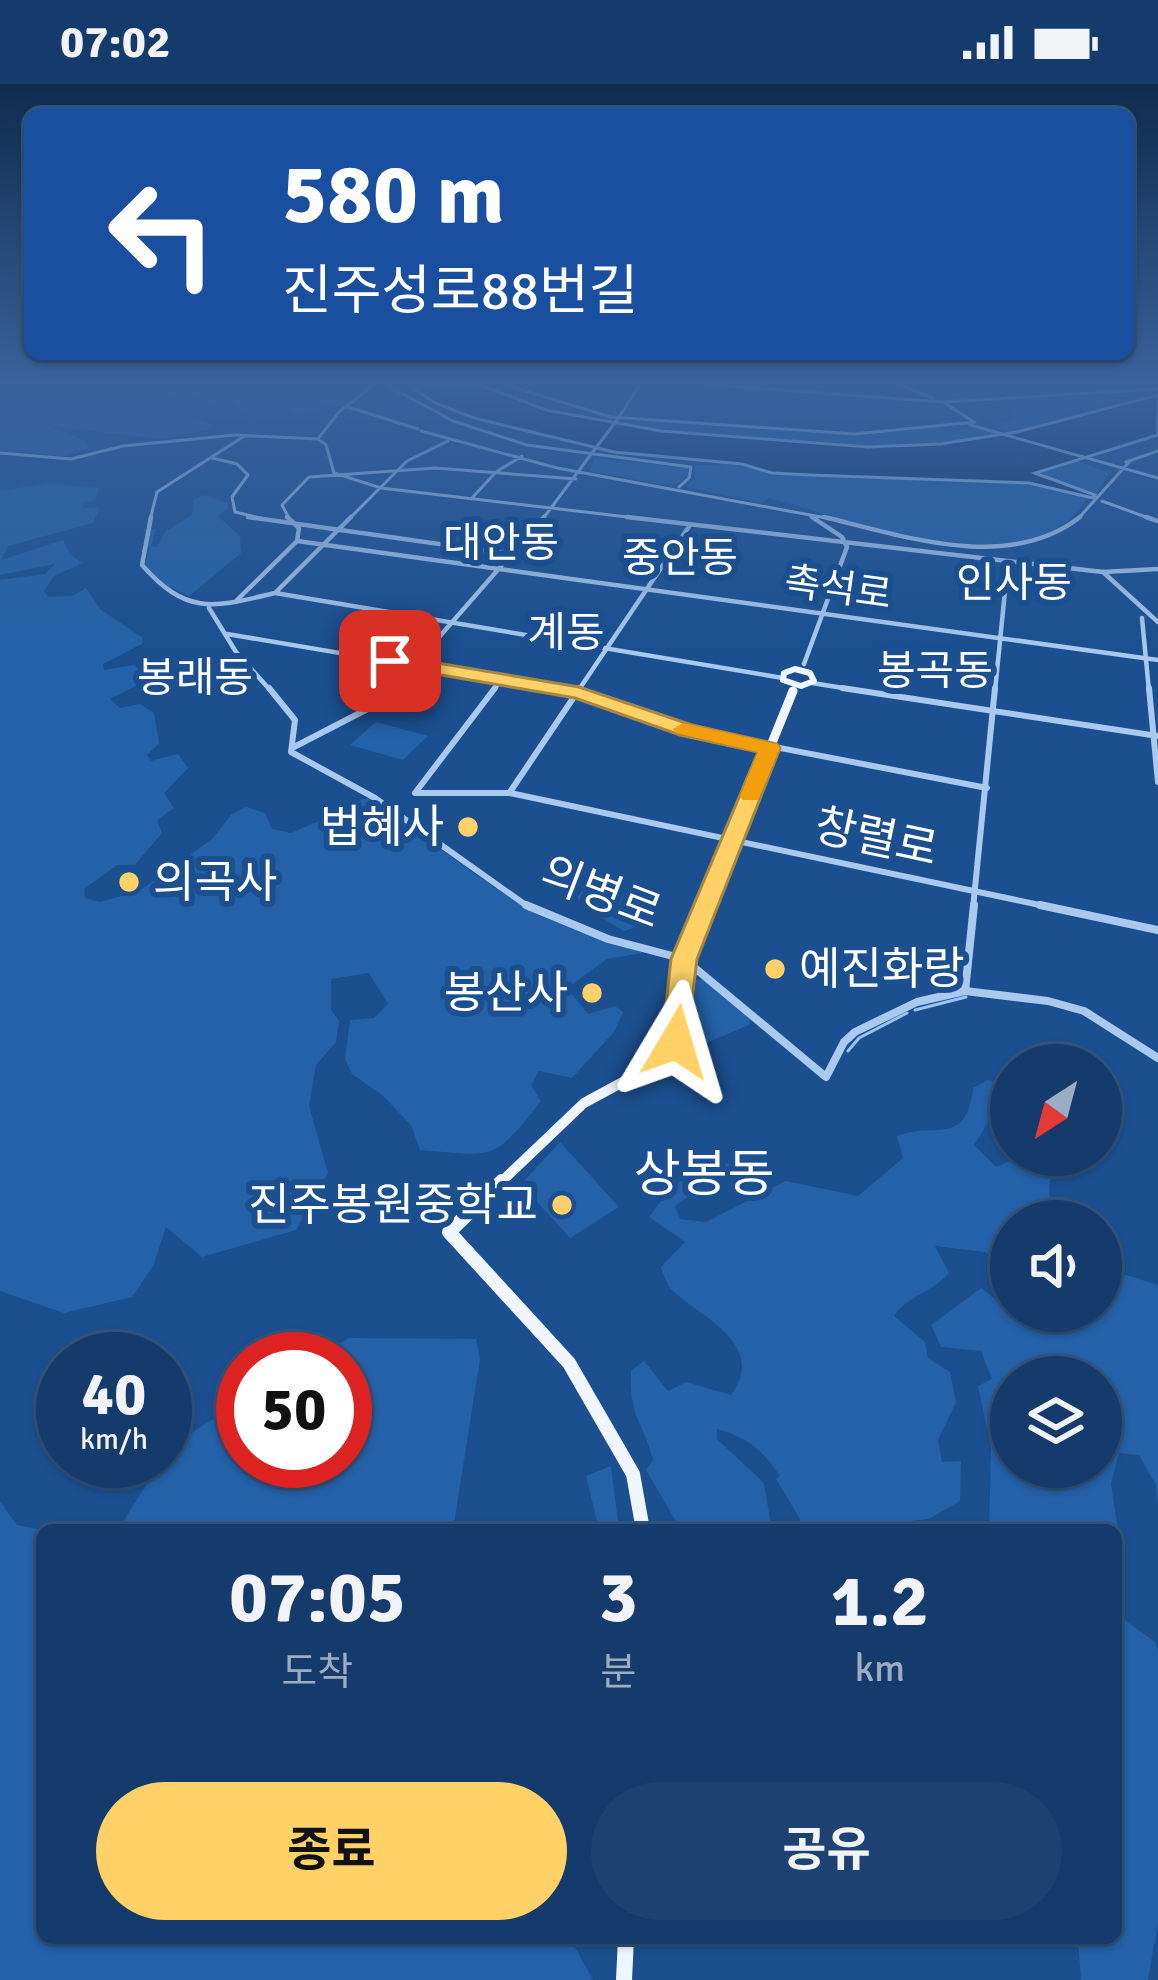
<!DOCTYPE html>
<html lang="ko">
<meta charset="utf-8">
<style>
body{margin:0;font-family:Signika,"Noto Sans KR",sans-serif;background:#1d4271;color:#f1f3f6;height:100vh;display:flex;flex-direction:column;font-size:45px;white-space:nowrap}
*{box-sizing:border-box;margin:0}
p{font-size:39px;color:#9dadc1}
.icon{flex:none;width:66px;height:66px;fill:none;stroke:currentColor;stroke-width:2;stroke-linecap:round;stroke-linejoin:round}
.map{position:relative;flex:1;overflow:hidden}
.drawer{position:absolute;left:36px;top:1440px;width:1086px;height:420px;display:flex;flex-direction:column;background:#143b6b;border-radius:18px;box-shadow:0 3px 9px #0004,0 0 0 3px #33557e}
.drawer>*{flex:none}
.top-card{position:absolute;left:24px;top:24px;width:1110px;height:252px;border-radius:18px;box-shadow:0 3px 9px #0004,0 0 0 3px #33557e;background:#1a4fa0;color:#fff;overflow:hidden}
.needle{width:78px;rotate:216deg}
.controls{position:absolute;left:990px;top:960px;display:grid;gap:24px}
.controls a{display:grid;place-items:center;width:132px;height:132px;border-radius:50%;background:#143b6b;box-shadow:0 3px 9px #0004,0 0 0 3px #33557e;font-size:60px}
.speed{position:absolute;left:36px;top:1248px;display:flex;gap:24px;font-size:60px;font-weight:700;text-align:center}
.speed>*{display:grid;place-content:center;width:156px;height:156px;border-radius:50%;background:#143b6b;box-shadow:0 3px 9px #0004,0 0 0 3px #33557e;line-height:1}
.speed small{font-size:30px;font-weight:400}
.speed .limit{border:18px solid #d22;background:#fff;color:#111}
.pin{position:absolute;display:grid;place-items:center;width:102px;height:102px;color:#fff;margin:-51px;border-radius:24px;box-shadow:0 6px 18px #0006}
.me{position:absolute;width:132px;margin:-66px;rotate:7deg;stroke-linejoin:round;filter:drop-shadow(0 0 9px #0008)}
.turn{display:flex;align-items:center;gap:42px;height:252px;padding:0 60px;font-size:54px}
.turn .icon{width:156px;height:156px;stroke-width:2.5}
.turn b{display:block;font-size:84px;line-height:102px}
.eta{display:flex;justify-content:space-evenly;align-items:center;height:204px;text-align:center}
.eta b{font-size:72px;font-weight:700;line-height:84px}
.button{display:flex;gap:24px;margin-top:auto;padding:24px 60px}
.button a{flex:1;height:138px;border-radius:72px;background:#ffd166;color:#111;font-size:48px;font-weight:700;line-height:138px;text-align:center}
.button a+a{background:#1d4271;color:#f1f3f6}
.status{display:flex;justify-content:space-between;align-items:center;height:84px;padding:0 60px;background:#143b6b;direction:ltr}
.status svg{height:33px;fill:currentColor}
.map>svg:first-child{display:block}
.green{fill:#2461a8;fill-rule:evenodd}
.water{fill:#123a6d;stroke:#9cc4f0;stroke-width:3}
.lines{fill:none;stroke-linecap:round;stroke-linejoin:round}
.stream{stroke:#9cc4f0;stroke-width:3}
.minor-far3{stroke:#a9c9ee;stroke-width:3}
.minor-far2{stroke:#a9c9ee;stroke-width:4.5}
.minor-far1{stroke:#a9c9ee;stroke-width:6}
.minor{stroke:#a9c9ee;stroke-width:8}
.major-far4{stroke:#f0f6ff;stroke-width:6}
.major-far3{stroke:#f0f6ff;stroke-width:9}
.major-far2{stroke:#f0f6ff;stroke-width:10}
.major-far1{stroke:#f0f6ff;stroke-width:14}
.major{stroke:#f0f6ff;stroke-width:16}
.minor-bridge{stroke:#a9c9ee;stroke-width:3}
.route{fill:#ffd166;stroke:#a68842;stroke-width:3}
.slow{fill:#f59e0b}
.poi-dot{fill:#ffd166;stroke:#1b4f8f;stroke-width:4.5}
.labels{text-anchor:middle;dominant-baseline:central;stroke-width:12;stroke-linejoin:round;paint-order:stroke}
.far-street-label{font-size:39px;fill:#fff;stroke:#1b4f8f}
.far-quarter-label{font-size:42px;fill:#fff;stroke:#1b4f8f}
.poi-label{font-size:45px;fill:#fff;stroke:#1b4f8f;text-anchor:end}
.street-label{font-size:45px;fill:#fff;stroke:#1b4f8f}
.quarter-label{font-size:51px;fill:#fff;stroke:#1b4f8f}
</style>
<div class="status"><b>07:02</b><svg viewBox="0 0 49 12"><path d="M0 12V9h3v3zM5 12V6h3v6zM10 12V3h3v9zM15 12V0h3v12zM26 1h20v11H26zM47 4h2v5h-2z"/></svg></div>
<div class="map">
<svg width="1158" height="1896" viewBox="0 0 1158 1896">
<rect width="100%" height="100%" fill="#1b4f8f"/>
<path class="green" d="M0,300H316L323,302L316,307L320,312H333L325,304H343L333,300H369L347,305L356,310L338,324L323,318L318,321L321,329L293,332L285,323L241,325L228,314L211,319L194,311L199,301L170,311L126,301L112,303L189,329L216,344L161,355L48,342L84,356L90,363L64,372L0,367Z
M1131,311L1027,344L1010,347L992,341L1011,337L1012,330L1004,327L1034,318L1031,315Z
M651,335C720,341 789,349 859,350C906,350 954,334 999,350C889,374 730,362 620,339Z
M594,374L688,384V393L671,402L590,387Z
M1077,377L1109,389L1096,410L1037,390Z
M742,380L810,392L1028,400L1087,414C1033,508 841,432 769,414L762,419L686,403L695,392L694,381Z
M48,400L99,404L96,415L82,420L84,424L100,423L93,439L8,462L1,476L63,456L70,470L82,479L54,492L44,507L48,513L72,512L86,504L100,525L143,554L142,560L103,580L104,586L134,581L144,590L134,603L110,615L120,624L140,620L154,629L159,659L147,671L151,677L178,670L188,684L164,709L174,724L157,736L162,749L135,781H117L84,805L85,814L100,818L139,807L212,755L232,730L246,723L265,729L272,745L291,749L328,733L330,721L370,714C453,770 539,854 641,861L642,869L607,875L567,904L588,930L615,922L623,928L614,948L572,994L539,987L531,1001L541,1017C492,1079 496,1072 420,1066L411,1041L382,1011L352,990L345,975L350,936L374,934L388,920L369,889L331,895V926L339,937L336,958L316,981L309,1022L328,1089L296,1146L202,1173L166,1143L153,1182L132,1213L64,1229L0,1207V496L45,490L55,480L0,491V406Z
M204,411L228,419V424L218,432L240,452L241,469L189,512L166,501L145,482L149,465L144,445H155L152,462L157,463L165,448L192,431L193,416Z
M376,638L428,652L403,676L350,661Z
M602,800L648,827L650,838L624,847L583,823L577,813L586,804Z
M693,896H704L750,935L749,941L692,965L684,964Z
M988,996L995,999L990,1036L974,1061L996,1083L1024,1071L1067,1074C1042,1094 1050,1109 1053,1137H1011V1187L985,1168L935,1162L949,1189C932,1209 908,1211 894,1232L925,1258L928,1274L950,1288L956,1318L938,1356L942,1378L961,1377L960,1417L929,1435L894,1439L892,1446H799L800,1435L776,1395L780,1392C763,1367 748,1353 717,1345V1355L764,1399L771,1441L778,1446H681L646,1386L653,1376C642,1334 629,1334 631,1287L644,1277L668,1307L686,1298L731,1311C767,1261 704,1235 674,1208C667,1202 664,1192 661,1183L685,1158L649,1133C668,1107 690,1082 723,1077L735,1083L733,1090L713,1095L675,1122L680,1135L706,1138L786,1097L858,1112L903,1074L897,1052C936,1037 966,1064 973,1004Z
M560,1058L619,1123L570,1154L521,1100Z
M1101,1183L1158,1201V1422L1156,1401L1139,1371L1119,1369L1111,1400L1121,1466L1116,1472V1446H989L991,1364L978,1302L992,1295L981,1267L941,1263L931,1241L981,1204L1011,1227L1073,1231V1227H1101ZM1011,1293H1101V1383H1011Z
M350,1254L476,1255L480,1275L453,1446H118C156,1387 173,1347 243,1322V1377H345V1275H306Z
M611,1382L619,1446H599L586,1392Z
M0,1418L17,1441L42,1446V1854H570L593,1896H0Z
M1116,1530L1155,1558L1158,1566V1839L1148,1896H1081L1078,1854H1116Z"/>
<path class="water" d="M408,300H478L546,326L661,347L868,363L940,360L1017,348L1158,311V351L1035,389L1095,411L1093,414L1029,399L810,391L772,389L742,380L614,368L474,334L433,318Z"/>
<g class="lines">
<path class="stream" d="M915,926L966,913
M848,967L859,954L907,929"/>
<path class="minor-far3" d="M374,300L338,329L318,355L326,361L334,389L381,404L653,436
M385,300L453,337L527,361L691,383L689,394L679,403
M502,300L611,333L854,350L975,338
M703,300L942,318L1158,305
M898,300L933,314
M946,320L974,338
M348,323L418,345
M620,332L640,300
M970,341L1158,394
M421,347L557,384L837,436
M0,369L71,375L123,362L235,351L318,355
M212,374L237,380L248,391L232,413L235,428L269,436
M1126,378L1158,367
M471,415L496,388L522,372
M1102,417L1154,436
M812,433L816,436
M150,436L157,408L246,351
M290,436L282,421L309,393L435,384L576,395
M348,436L407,377L448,357
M542,436L589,373
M1077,436L1130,377"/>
<path class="minor-far2" d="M151,433L142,481C188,533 215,523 275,509L783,594
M248,433L510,470
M627,433L1103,488L1158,485
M824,433C904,452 1008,489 1080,433
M1146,433L1158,437
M297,457L1158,576
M1103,488L1158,538
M276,508L351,433
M237,516L297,457L299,444L287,433
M209,524L236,568L271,607
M1142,534L1149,607
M227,550L565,607
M804,580L847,463L842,453L812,433
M812,599L862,607
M392,607L544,433
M493,607L502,595
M578,607L690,441
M995,607L1008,477"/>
<path class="minor-far1" d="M269,604L295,636L291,668L375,714L530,824
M495,604L415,709H510L1054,824
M547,604L579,609L687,646L987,704
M842,604L1158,652
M1149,604L1158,698
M294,663L383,617L395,604
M510,708L580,604
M973,824L995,604"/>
<path class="minor" d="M526,821L608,855L684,875L826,993L844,958L855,948L917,918L965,907L1048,917L1084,927L1158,974
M1040,821L1158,846
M965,907L974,821"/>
<path class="major-far4" d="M795,585L810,589L814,597L801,602L783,596L784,589Z"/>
<path class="major-far3" d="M705,824L793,607"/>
<path class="major-far2" d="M499,1100L584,1019L669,973L676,958L684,875L706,821"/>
<path class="major-far1" d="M502,1097L449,1148L569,1279L633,1390L643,1446"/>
<path class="major" d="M624,1896L626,1854"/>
<path class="minor-bridge" d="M589,373L620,332"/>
</g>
<linearGradient id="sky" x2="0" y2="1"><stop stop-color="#0f2b4f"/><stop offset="0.53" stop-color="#39639b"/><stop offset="1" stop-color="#39639b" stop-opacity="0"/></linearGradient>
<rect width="1158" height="565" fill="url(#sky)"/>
<path class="route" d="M390,571L579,603L692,641L777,660L780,664L697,875L686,966L676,969L662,958L671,875L758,668L680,651L575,614L383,581L380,577Z"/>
<path class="slow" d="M683,639L777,660L780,664L758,716H743L740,712L758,668L676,649L673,645Z"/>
<g class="poi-dot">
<circle cx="468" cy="743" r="12"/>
<circle cx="129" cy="798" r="12"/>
<circle cx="775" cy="885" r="12"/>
<circle cx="592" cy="909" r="12"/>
<circle cx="562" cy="1121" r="12"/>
</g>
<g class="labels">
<g class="far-street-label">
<text transform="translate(838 504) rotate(8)">촉석로</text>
</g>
<g class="far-quarter-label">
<text x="501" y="459">대안동</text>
<text x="680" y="474">중안동</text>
<text x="1014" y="499">인사동</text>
<text x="566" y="549">계동</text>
<text x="935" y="587">봉곡동</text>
<text x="195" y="594">봉래동</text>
</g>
<g class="poi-label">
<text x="444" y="743">법혜사</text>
<text x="153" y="798" text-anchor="start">의곡사</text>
<text x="799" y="885" text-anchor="start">예진화랑</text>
<text x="568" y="909">봉산사</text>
<text x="538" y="1121">진주봉원중학교</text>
</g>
<g class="street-label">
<text transform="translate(876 754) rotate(12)">창렬로</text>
<text transform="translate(601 809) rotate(21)">의병로</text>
</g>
<g class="quarter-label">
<text x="704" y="1090">상봉동</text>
</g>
</g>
</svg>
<div class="controls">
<a><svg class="needle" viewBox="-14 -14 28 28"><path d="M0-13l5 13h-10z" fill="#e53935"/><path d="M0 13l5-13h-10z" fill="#9dadc1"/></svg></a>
<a><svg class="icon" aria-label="sound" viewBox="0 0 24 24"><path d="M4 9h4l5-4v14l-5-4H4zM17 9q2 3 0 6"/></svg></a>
<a><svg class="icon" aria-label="layers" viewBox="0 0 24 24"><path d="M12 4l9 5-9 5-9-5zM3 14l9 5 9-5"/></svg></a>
</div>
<div class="speed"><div>40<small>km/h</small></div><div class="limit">50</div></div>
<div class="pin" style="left:390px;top:577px;background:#d93025"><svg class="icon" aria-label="arrive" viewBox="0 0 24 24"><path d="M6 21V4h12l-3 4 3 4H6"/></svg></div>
<svg class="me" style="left:676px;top:958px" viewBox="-20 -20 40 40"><path d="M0-17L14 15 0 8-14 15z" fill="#ffd166" stroke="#fff" stroke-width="4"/></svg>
<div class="top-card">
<div class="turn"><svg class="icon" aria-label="left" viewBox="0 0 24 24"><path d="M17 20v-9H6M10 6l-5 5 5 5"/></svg><div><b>580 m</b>진주성로88번길</div></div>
</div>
<section class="drawer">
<div class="eta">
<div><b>07:05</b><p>도착</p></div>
<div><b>3</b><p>분</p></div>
<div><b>1.2</b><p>km</p></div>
</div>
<div class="button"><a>종료</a><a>공유</a></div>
</section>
</div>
